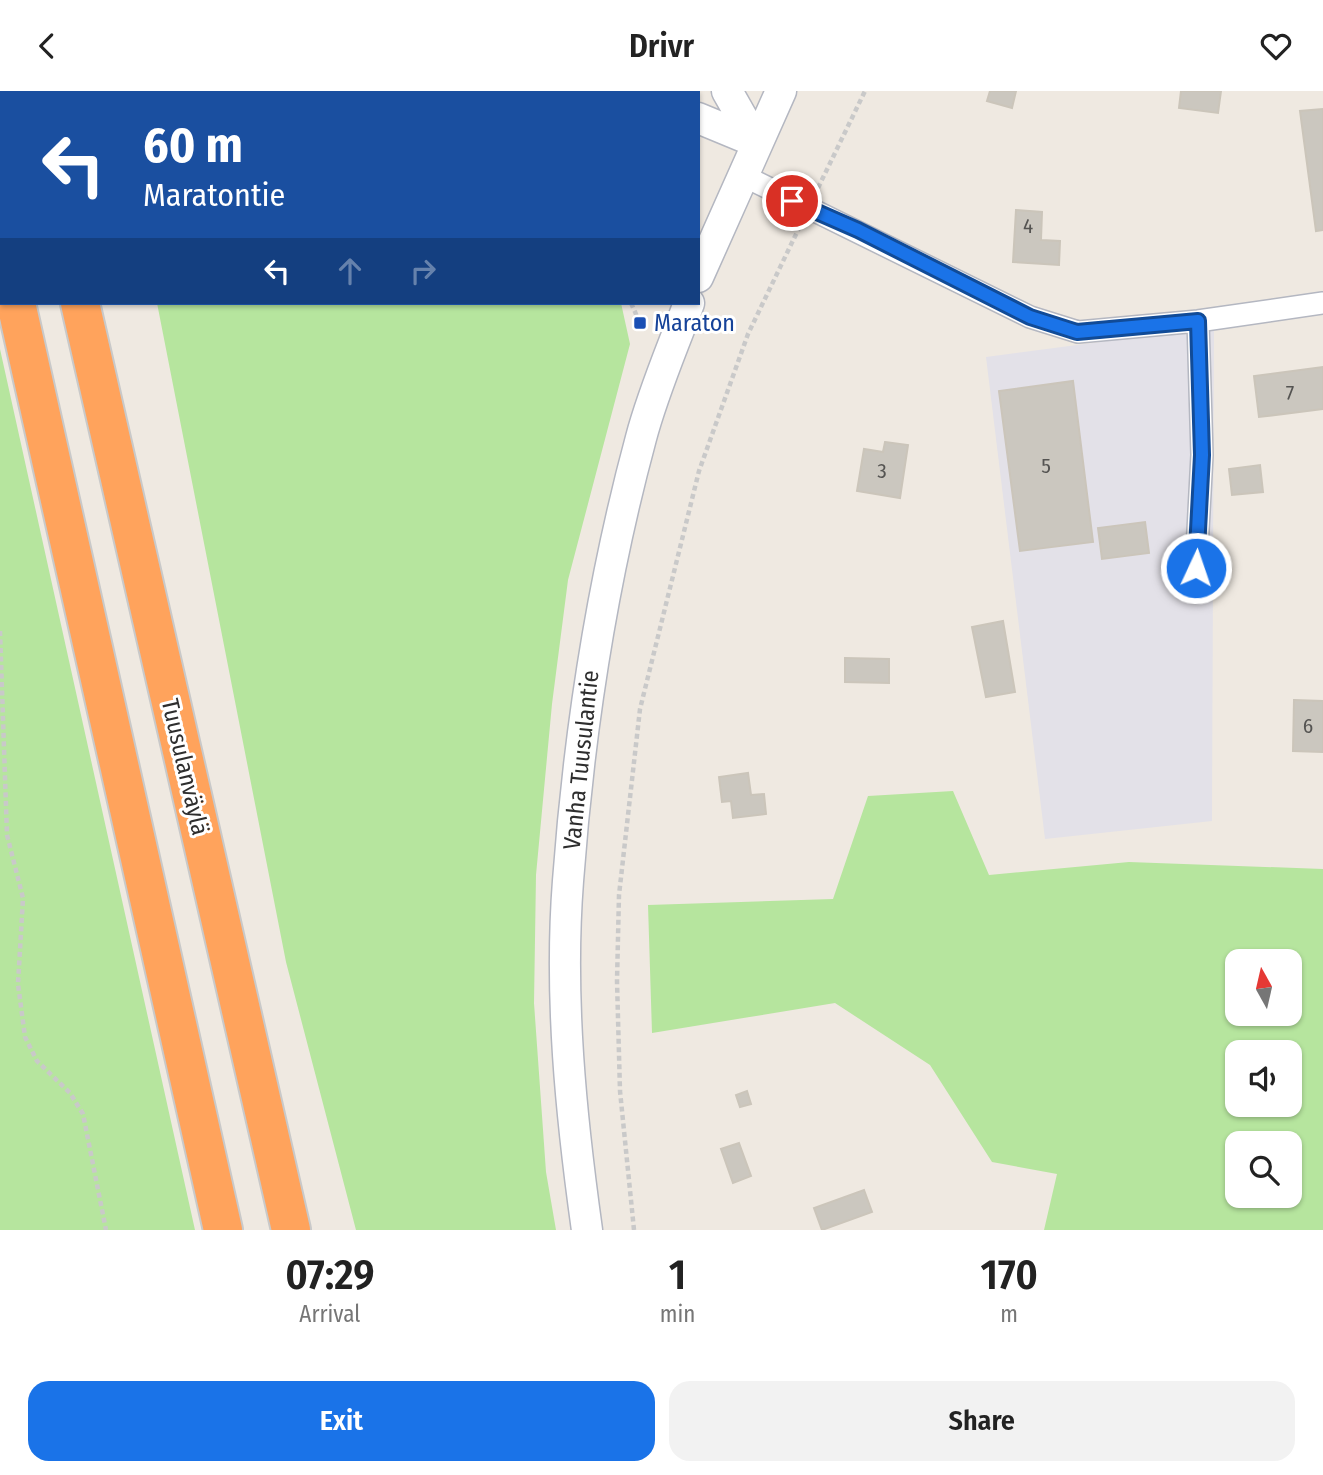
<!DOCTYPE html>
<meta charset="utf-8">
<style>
body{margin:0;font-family:"Fira Sans Condensed",sans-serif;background:#f2f2f2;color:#222;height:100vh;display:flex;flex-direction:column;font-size:26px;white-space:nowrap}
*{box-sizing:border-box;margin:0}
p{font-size:23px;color:#767676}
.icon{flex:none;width:38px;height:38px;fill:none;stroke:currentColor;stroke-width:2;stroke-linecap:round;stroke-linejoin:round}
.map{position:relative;height:1139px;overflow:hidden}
.panel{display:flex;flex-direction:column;background:#fff;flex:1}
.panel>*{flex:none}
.guide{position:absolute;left:0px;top:0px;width:700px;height:214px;box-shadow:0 2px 5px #0004;background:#1a4fa0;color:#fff;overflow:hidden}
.needle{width:46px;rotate:352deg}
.tools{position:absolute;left:1225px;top:858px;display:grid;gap:14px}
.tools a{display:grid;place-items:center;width:77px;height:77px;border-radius:14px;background:#fff;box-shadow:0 2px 5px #0004;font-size:35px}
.pin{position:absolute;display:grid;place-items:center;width:60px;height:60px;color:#fff;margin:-30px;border:4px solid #fff;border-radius:50%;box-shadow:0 2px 7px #0007}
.me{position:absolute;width:77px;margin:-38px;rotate:3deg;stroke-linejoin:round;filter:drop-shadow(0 0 5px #0008)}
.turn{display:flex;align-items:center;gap:24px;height:147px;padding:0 28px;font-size:32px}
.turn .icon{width:91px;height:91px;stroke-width:2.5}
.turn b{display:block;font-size:49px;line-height:60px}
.lanes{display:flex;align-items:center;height:66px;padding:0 28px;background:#0003;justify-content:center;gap:35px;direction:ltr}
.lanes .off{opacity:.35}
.eta{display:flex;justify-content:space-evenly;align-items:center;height:119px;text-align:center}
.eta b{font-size:42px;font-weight:600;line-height:49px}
.button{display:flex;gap:14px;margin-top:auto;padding:14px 28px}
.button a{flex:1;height:80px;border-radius:21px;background:#1a73e8;color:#fff;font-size:28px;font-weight:600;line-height:80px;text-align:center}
.button a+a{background:#f2f2f2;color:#222}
header{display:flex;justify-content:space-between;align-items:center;height:91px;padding:0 28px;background:#fff;font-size:32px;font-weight:600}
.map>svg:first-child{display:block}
.industrial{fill:#e3e1e8}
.green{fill:#b6e59e;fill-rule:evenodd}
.building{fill:#cbc7bf;stroke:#cbc5ba;stroke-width:2}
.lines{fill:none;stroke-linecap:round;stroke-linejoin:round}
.minor-casing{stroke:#b4b7c1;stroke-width:24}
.secondary-casing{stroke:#b4b7c1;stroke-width:33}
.motorway-casing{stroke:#c9c9c9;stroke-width:42}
.path{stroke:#c9c9c9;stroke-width:4.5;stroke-dasharray:5 3.5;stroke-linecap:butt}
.minor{stroke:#fff;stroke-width:21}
.secondary{stroke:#fff;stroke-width:30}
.motorway{stroke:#ffa35c;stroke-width:38}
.route-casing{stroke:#114b97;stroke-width:18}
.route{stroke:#1a73e8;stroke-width:12}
.transit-dot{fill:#1a4fb4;stroke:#fff;stroke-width:2.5}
.labels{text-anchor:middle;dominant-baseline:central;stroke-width:6;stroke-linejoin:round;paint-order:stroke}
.number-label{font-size:21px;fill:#555452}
.transit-label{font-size:24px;fill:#164399;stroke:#fff;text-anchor:start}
.street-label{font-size:24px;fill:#2e2e2e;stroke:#fff}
</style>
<header><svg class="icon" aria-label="back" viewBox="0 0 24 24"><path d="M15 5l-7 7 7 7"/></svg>Drivr<svg class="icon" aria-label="heart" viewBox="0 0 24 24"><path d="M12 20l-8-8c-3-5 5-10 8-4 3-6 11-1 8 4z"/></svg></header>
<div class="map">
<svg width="1323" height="1139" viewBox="0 0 1323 1139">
<rect width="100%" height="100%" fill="#efe9e1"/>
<path class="industrial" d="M1214,236L1212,730L1045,748L986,266Z"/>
<path class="green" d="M105,0H423L105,2Z
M157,212H621L630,253L568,489L552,613L536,784L534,912L546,1081L556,1139H356L286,871Z
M0,258L195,1139H0Z
M953,700L989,784L1129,771L1323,778V1139H1044L1057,1083L992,1071L930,974L835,912L652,942L648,814L833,808L868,705ZM1237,870H1290V922H1237ZM1237,961H1290V1013H1237ZM1237,1052H1290V1104H1237Z"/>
<path class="building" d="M990,0H1016L1012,17L987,10Z
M1181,0H1221L1218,22L1179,17Z
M1323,18V139L1316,140L1300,20Z
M1016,119L1042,121L1041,149L1060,150L1059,174L1013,171Z
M1323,276V318L1259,326L1254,285Z
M1073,290L1093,451L1020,460L999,300Z
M885,351L908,354L900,407L857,400L864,358L883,361Z
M1260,374L1263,401L1232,404L1229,378Z
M1145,431L1149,462L1102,468L1098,437Z
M1003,530L1015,601L986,606L972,536Z
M845,567L889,568V592L845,591Z
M1294,609L1323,610V661L1293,660Z
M748,682L751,704L764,703L766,723L733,727L731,710L722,711L719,686Z
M747,1000L751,1013L740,1016L736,1004Z
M739,1052L751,1085L733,1092L721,1058Z
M864,1099L872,1121L822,1139L814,1117Z"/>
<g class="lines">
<g class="minor-casing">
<path id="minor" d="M742,84L1030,226L1078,241L1198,230L1323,212
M1196,477L1202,364L1198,230"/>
</g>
<g class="secondary-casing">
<path id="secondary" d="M675,0V2
M727,0L756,51
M698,27L756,51
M698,186L781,0
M587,1139C571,1025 559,906 568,790C579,641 602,491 641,347C653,301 673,256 689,212"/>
</g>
<g class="motorway-casing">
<path id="motorway" d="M32,0V2
M0,141L2,148
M16,212L223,1139
M80,212L291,1139"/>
</g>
<path class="path" d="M818,97L865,0
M631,212L640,232
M0,540L7,744L23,807L18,893L25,946L37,970L70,1002L83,1023L106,1139
M634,1139L620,1000L617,890L619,804L640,618L699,380L748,243L799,137"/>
<use href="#minor" class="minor"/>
<use href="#secondary" class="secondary"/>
<use href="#motorway" class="motorway"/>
</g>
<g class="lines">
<g class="route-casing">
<path id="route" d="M792,110L858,139L1030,226L1077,241L1198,230L1202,364L1196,477"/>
</g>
<use href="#route" class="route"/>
</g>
<rect class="transit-dot" x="633" y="225" width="14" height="14" rx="3.5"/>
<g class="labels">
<g class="number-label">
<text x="1028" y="135">4</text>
<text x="1290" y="302">7</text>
<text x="1046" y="375">5</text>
<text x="882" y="380">3</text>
<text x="1308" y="635">6</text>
</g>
<g class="transit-label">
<text x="654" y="232">Maraton</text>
</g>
<g class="street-label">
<text transform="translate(581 669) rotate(-84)">Vanha Tuusulantie</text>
<text transform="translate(185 676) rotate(77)">Tuusulanväylä</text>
</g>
</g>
</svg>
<div class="tools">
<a><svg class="needle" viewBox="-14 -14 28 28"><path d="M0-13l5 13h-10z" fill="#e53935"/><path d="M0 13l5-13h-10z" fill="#767676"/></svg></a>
<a><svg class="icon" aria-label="sound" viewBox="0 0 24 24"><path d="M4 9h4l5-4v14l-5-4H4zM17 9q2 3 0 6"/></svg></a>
<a><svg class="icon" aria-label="search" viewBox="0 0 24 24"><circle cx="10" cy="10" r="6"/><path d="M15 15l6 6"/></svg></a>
</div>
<div class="pin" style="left:792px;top:110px;background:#d93025"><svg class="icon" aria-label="arrive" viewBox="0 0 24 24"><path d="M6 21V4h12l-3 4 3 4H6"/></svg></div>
<svg class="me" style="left:1196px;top:477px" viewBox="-20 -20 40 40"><circle r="17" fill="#1a73e8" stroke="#fff" stroke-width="3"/><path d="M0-11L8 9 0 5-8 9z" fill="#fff"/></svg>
<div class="guide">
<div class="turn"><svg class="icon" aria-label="left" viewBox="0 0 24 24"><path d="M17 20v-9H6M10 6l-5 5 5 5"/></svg><div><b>60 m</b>Maratontie</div></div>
<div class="lanes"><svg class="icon" aria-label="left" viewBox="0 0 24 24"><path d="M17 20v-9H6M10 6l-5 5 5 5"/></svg><svg class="icon off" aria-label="ahead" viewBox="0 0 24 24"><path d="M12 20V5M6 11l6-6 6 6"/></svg><svg class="icon off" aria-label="right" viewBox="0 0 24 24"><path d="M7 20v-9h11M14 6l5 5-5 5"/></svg></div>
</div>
</div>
<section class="panel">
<div class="eta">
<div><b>07:29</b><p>Arrival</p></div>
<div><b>1</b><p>min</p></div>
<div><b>170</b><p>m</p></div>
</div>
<div class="button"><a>Exit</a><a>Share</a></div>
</section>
